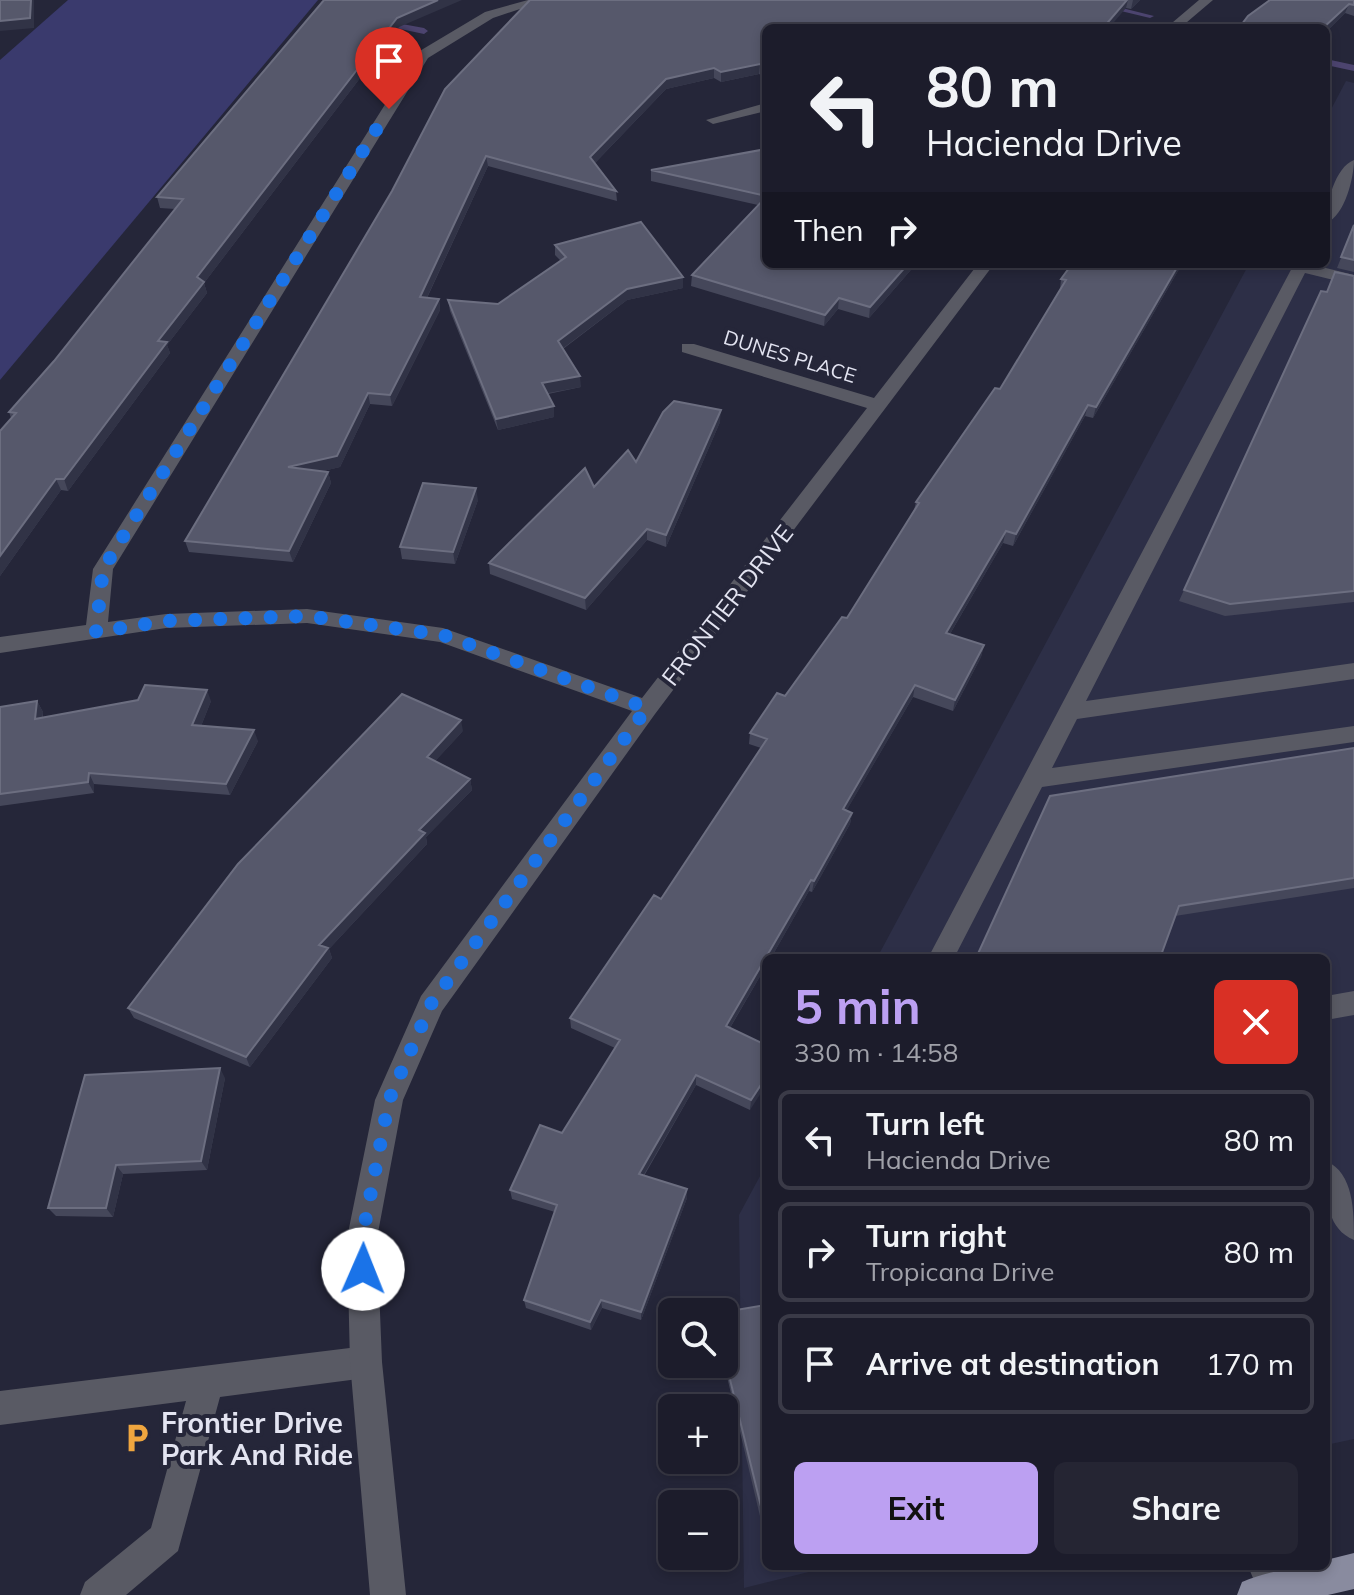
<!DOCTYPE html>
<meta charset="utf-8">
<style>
body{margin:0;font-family:Mulish,sans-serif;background:#252533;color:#f1f3f6;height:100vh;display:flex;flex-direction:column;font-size:30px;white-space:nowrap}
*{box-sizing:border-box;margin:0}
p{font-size:26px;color:#a0a1a9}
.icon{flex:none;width:44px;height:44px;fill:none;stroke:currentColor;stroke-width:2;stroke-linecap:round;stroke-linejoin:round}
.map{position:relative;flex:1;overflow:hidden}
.panel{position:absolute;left:762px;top:954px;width:568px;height:616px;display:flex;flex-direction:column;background:#1c1c2b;border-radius:12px;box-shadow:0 4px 12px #0003,0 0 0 2px #3a3a47}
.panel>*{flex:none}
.top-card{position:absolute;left:762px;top:24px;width:568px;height:244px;border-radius:12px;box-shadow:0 4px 12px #0003,0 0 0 2px #3a3a47;background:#1c1c2b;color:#f1f3f6;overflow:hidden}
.buttons{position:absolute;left:658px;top:1298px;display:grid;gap:16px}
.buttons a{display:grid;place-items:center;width:80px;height:80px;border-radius:12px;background:#1c1c2b;box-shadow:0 4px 12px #0003,0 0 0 2px #3a3a47;font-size:40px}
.pin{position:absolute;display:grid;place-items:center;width:68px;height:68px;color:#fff;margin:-82px -34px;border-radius:50% 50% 50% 0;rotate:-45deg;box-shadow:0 0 8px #0007}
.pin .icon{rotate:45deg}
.me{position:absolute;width:88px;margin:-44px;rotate:1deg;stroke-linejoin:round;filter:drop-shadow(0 0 6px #0008)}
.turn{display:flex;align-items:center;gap:28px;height:168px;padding:0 32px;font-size:36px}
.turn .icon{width:104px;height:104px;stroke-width:2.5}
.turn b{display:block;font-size:56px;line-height:68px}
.then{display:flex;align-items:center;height:76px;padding:0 32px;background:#0003;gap:16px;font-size:30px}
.round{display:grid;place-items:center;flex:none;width:84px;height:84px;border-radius:12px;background:#252533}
.head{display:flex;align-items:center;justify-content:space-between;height:136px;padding:0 32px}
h1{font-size:48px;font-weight:700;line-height:60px;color:#bca0f2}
.button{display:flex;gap:16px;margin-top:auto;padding:16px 32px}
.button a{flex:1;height:92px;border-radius:12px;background:#bca0f2;color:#111;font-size:32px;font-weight:700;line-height:92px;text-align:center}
.button a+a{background:#252533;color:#f1f3f6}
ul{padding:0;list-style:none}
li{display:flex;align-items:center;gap:24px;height:100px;margin:0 16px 12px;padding:0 16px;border:4px solid #3a3a47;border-radius:12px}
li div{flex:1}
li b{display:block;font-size:30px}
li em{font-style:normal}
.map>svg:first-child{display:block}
.built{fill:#2d2f47}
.green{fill:#3a3a6d}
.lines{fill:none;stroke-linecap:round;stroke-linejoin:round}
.stream{fill:#4c446f;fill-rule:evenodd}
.lane{fill:#595a64;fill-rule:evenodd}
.street{fill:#595a64;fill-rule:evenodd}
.primary{fill:#898b9f;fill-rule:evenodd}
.wall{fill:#45475a}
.shaded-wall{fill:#313346}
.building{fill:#56586b;stroke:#6c6e80;stroke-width:2}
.route{stroke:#1a73e8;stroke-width:14;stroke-dasharray:0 25.2}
.labels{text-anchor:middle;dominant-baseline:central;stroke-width:8;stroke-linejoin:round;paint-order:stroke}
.far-street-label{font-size:20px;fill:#e3e4f1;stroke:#252639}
.street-label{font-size:24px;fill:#e3e4f1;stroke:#252639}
.near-poi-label{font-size:28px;font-weight:bold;fill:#e3e4f1;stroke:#252639;text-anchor:start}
</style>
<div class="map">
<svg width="1354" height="1595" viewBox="0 0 1354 1595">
<rect width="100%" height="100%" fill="#252639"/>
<path class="built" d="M1346,81L1354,83V1439L1326,1445V958H877L1249,264H1326V119Z
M766,1165V1566H833L744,1588L739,1215Z"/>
<path class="green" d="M68,0H318L0,380V60Z"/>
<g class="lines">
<path class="stream" d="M1075,0H1090L1154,16L1150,18Z
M380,20L424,28L428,31L424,34L377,24Z
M1326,59L1354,65V71L1326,65Z"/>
<path class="lane" d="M1354,160C1354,177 1345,216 1326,223C1326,204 1335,167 1354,160Z
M1294,264H1310L1354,275V285L1305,273L1086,701L1354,663V679L1077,719L1052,768L1354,726V742L1042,787L954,958H928Z
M1354,991V1015L1326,1020V996Z
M1326,1161C1354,1173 1354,1212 1354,1240C1323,1227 1326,1189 1326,1161Z
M366,1346L377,1351L382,1362L377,1373L366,1378L220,1397L178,1551L126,1595H80L85,1582L151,1528L186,1401L0,1425V1391Z
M1248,1566H1284L1294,1590L1292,1595H1260Z"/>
<path class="street" d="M528,0H547L493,18L428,58L113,569L108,622L166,614L307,609L443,628L642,698L867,408L682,352V344H694L874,398L978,264H994L655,714L442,1011L403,1100L377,1238L382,1362L406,1595H370L350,1362L347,1238L375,1100L421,996L632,711L440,642L307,623L166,628L0,653V637L86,625L93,569L418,52L485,12Z
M1199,0H1213L1180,28H1166Z
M766,103V111L713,124L706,120Z"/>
<path class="primary" d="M1354,1553V1589L1328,1595H1237L1242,1582C1269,1571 1297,1566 1326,1566V1560Z"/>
</g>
<path class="wall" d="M530,0H1140L1131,9L1126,8L766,28V78L759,74L721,82L714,78L666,89L595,163L616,191L617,201L488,166L427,298L439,299L440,310L392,406L370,404L340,467L323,471L328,472L331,483L293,562L189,552L185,541Z
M1354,0V16L1345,13L1326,32V28H1239Z
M399,27L204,283L207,293L167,345L170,353L68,491L61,490L0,576V431L11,418L9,412L54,361L175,209L160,208L157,197Z
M766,149V264H916L869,318L838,309L824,326L691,286L692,275L758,205L651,181V170Z
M1354,225V272L1337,268Z
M555,245L683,277V288L627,300L563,349L581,387L548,394L554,417L498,430L450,311L448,300L498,304L561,261L555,255Z
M1182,264L1093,418L1085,416L1013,546L1003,543L950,634L984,645L981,657L953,711L913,697L846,811L852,813L850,824L812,892L809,891L771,958H766V966L730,1028L766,1045L750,1110L696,1085L644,1176L687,1189V1198L641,1320L602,1308L591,1330L526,1308L524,1300L555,1212L512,1199L510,1190L562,1133L615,1048L571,1028L570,1018L661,899L761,748L749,744L750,733L785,696L847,618L914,510L916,502L1000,389L1060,290L1061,279Z
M1354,276V602L1225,616L1179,601L1184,590L1327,292Z
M720,422L666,547L647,540L586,610L490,574L489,563L594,487L636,462Z
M478,500L455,564L402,559L400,547Z
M37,701L43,712V717L211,701L201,726L258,741L230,795L94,784V793L0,806V707Z
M463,731L435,761L470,779L472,790L426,837L427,844L329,949L332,958L250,1067L134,1018L128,1008Z
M1354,748V888L1175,916L1050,796Z
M225,1078L207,1170L123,1174L113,1217L56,1216L48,1208Z
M766,1305V1533H764L724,1364V1312Z"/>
<path class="shaded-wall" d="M31,0H34V28L0,31V21Z
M438,0H462L399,27L204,283L207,293L167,345L170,353L68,491L64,479L158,341L197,277L397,18Z
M1127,0H1128L1126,8L1109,28H1103Z
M1133,0H1140L1131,9Z
M1349,4L1345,13L1326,32V28H1323Z
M760,64L759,74L721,82V72Z
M714,68V78L666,89L591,167L590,157L666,79Z
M486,156L488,166L422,308L420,297Z
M908,264H916L869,318L870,307Z
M1179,264H1182L1093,418L1096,407Z
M683,277V288L627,300L558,352V341L627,289Z
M839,298L838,309L824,326L825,315Z
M439,299L440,310L392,406L390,395Z
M580,376L581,387L543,394L542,383Z
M368,393L370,404L340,467L291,479L288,467Z
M1088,405L1085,416L1013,546L1016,534Z
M554,406V417L498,430L496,419Z
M721,410L720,422L666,547V535Z
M328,472L331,483L293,562L289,551Z
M56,479L61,490L0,576V556Z
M476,488L478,500L455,564L453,552Z
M647,529V540L586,610L585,598Z
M1006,531L1003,543L944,644L946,633Z
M984,645L981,657L953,711L955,700Z
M915,685L913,697L841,820L843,809Z
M207,690L211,701L197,736L192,725Z
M37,701L43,712L41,730L35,719Z
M461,720L463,731L429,768L427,757Z
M254,730L258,741L230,795L226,784Z
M89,773L94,784V793L88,782Z
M470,779L472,790L426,837L427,844L329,949L332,958L250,1067L246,1057L319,945L419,830Z
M852,813L850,824L812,892L814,881Z
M811,880L809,891L771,958H766V966L725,1036L726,1026Z
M220,1068L225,1078L207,1170L201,1161Z
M696,1075V1085L639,1183V1174Z
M766,1077V1085L750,1110L751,1100Z
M116,1165L123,1174L113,1217L106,1208Z
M687,1189V1198L641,1320V1312Z
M601,1300L602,1308L591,1330L590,1322Z"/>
<path class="building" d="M0,0H31L30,18L0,21Z
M324,0H438L397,18L197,277L204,282L158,341L167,342L64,479H56L0,556V431L16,413L9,412L54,361L183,199L157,197Z
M530,0H1127L1103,28H766V68L760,64L721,72L714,68L666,79L590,157L616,191L486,156L420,297L439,299L390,395L368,393L337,456L288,467L328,472L289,551L185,541L392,191L445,89Z
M1270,0H1354V5L1349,4L1323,28H1239L1248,16Z
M766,149V196L651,170Z
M766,197V264H908L870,307L839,298L825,315L692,275Z
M641,222L683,277L627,289L558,341L580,376L542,383L554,406L496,419L448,300L498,304L566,257L555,245Z
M1354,225V260L1341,257Z
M1072,264H1179L1096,407L1088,405L1016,534L1006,531L946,633L984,645L955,700L915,685L843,809L852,813L814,881L811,880L726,1026L766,1045V1077L751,1100L696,1075L639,1174L687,1189L641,1312L601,1300L590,1322L524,1300L557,1205L510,1190L540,1125L562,1133L620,1040L570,1018L654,895L661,899L767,739L750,733L777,693L785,696L842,617L847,618L919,503L916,502L995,388L1000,389L1066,280L1061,279Z
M1335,272L1354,276V591L1230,604L1184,590L1321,291L1327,292Z
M674,401L721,410L666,535L647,529L585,598L489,563L585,468L594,487L628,450L636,462L663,412Z
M423,483L476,488L453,552L400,547Z
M145,685L207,690L192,725L254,730L226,784L89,773L88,782L0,794V707L37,701L35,719L138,700Z
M402,694L461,720L427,757L470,779L419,830L425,833L319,945L328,948L246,1057L128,1008L238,864Z
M1354,748V878L1179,906L1160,958H976L1050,796Z
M220,1068L201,1161L116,1165L106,1208H48L85,1075Z
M766,1305V1527L724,1355V1312Z"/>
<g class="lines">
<path class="route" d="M363,1269L362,1238L389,1100L431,1004L647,708L443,635L307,616L166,621L96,632L103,569L389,109"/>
</g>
<defs>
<g id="parking-bare" transform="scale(2.4)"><path d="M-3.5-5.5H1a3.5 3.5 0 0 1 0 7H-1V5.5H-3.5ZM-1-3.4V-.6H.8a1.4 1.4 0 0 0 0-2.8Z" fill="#f0a63f" stroke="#252639" stroke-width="2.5" paint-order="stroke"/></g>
</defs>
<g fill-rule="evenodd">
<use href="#parking-bare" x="137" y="1438"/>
</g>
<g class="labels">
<g class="far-street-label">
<text transform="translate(790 356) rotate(17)">DUNES PLACE</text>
</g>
<g class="street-label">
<text transform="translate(727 605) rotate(-52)">FRONTIER DRIVE</text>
</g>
<g class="near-poi-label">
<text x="161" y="1422">Frontier Drive<tspan x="161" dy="32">Park And Ride</tspan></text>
</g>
</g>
</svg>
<div class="buttons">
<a><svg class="icon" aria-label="search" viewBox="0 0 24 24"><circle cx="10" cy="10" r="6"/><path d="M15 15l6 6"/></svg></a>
<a>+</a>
<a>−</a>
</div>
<div class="pin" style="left:389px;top:109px;background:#d93025"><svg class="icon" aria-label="arrive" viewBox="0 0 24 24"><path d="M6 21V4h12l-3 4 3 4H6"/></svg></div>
<svg class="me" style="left:363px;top:1269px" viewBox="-20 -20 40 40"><circle r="19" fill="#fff"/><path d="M0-13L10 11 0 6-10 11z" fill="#1a73e8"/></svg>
<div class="top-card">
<div class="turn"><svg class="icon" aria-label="left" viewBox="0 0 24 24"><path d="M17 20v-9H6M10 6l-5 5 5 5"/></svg><div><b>80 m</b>Hacienda Drive</div></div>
<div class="then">Then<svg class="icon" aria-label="right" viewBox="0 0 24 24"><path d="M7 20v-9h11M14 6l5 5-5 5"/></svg></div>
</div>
<section class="panel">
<div class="head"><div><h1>5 min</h1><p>330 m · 14:58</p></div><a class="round" style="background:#d93025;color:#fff"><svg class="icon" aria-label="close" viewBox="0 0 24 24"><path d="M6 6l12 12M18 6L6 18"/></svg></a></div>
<ul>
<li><svg class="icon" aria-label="left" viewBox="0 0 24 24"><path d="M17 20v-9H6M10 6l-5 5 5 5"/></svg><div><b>Turn left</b><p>Hacienda Drive</p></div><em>80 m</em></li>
<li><svg class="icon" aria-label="right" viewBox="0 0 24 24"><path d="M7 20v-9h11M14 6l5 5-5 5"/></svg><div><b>Turn right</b><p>Tropicana Drive</p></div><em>80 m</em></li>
<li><svg class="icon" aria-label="arrive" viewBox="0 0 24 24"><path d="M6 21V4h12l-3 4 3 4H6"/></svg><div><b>Arrive at destination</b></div><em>170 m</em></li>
</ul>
<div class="button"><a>Exit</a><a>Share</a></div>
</section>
</div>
